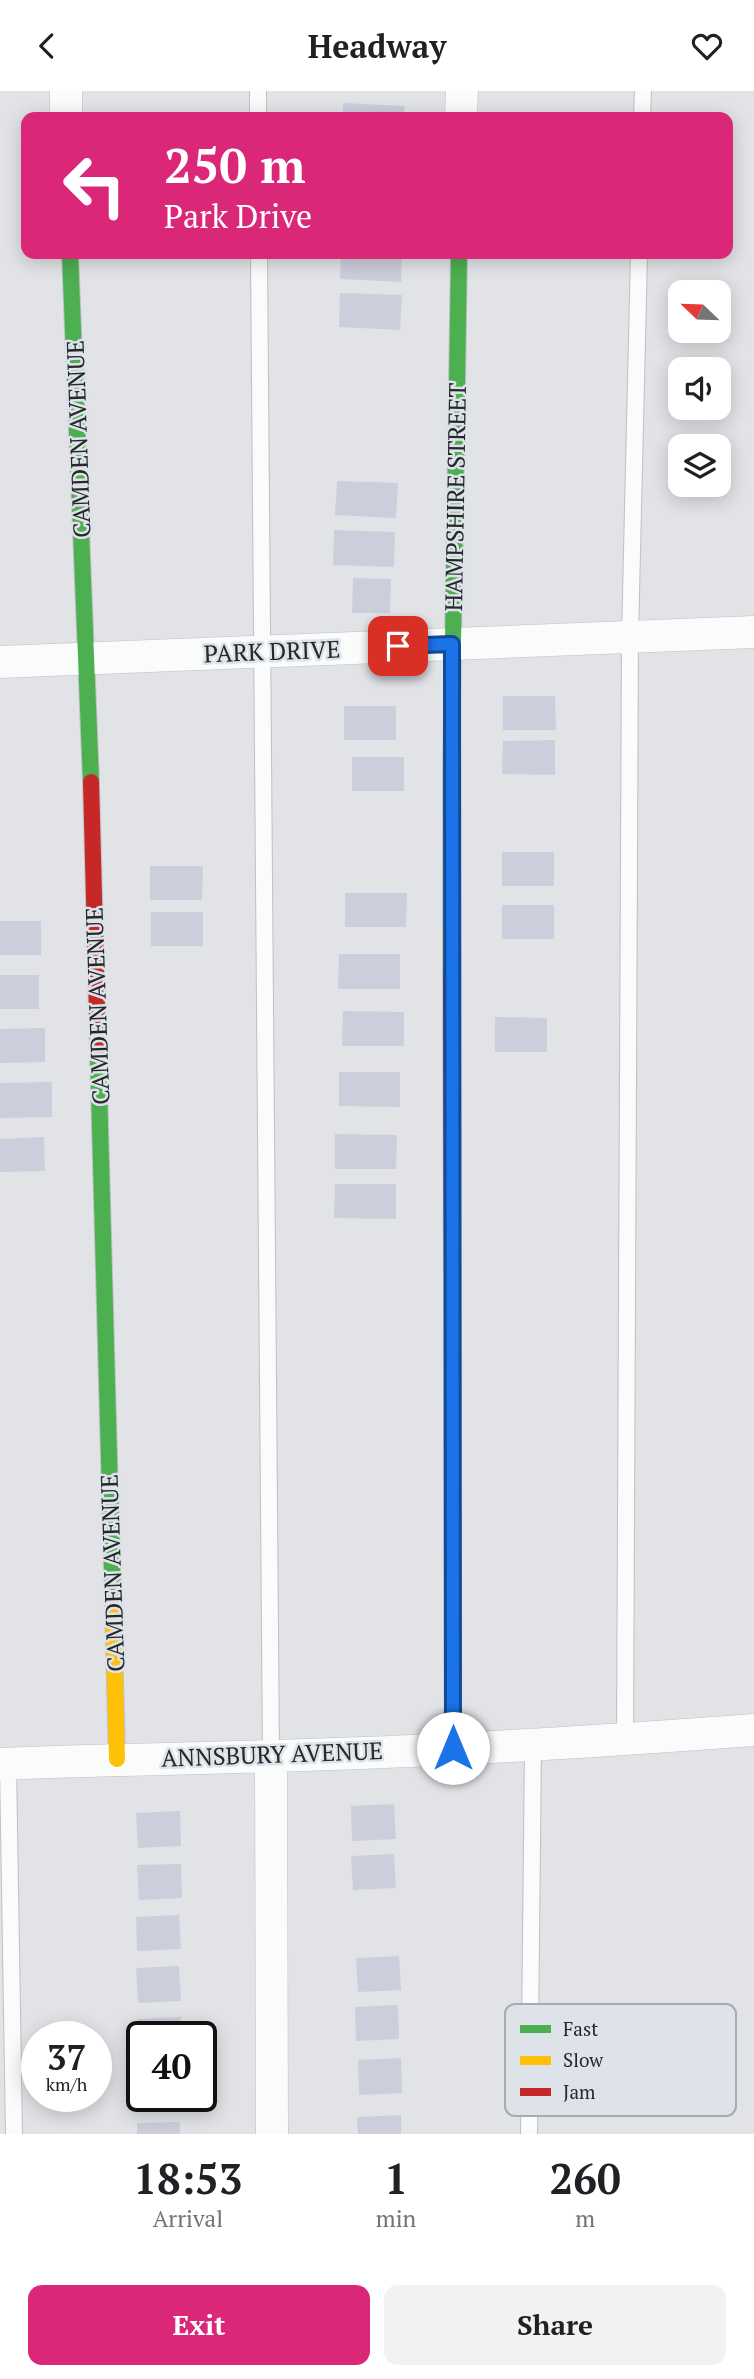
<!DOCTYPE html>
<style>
body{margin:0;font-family:"PT Serif",serif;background:#f2f2f2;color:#202124;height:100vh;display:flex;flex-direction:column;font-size:26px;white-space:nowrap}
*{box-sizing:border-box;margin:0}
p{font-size:23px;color:#757577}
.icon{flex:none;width:38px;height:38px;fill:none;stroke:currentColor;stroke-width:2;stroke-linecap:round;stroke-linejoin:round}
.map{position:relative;height:2043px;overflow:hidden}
.drawer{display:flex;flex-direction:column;background:#fff;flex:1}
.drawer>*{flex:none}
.hud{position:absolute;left:21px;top:21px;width:712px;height:147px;border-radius:14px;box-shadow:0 4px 18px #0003;background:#db2777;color:#fff;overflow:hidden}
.needle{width:46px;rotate:293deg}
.controls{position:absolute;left:668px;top:189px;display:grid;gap:14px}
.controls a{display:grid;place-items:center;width:63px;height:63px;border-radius:14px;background:#fff;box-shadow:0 4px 18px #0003;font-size:35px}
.speed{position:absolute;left:21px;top:1930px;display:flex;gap:14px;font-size:35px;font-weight:700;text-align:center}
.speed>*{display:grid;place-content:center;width:91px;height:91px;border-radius:50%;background:#fff;box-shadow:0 4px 18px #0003;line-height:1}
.speed small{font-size:18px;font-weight:400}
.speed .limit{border:4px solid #111;border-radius:10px;background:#fff;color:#111}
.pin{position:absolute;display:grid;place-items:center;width:60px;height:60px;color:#fff;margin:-30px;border-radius:14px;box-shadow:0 4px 10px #0006}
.me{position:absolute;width:77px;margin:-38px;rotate:0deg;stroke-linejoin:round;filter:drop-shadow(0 0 5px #0008)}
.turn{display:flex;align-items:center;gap:24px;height:147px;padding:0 28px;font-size:32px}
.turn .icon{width:91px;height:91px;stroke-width:2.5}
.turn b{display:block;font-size:49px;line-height:60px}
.eta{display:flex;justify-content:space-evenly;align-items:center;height:119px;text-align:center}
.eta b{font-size:42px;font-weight:700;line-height:49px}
.cta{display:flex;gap:14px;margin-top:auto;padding:14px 28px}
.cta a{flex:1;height:80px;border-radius:14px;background:#db2777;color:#fff;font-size:28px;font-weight:700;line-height:80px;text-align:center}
.cta a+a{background:#f2f2f2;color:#202124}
header{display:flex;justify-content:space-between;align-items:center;height:91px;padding:0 28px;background:#fff;font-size:32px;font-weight:700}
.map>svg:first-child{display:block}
.building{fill:#cdcedb}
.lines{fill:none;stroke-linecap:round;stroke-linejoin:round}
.lane-casing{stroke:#bec0c3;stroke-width:18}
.street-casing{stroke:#bec0c3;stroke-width:33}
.fast-casing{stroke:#bec0c3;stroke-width:18}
.slow-casing{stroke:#bec0c3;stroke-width:18}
.jam-casing{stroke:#bec0c3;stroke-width:18}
.lane{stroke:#fafbfb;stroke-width:16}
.street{stroke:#fafbfb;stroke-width:32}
.fast{stroke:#4caf50;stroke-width:16}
.slow{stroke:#ffc107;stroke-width:16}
.jam{stroke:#c62828;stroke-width:16}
.route-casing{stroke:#114b97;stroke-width:18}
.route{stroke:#1a73e8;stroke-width:12}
.labels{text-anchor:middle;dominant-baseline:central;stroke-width:5;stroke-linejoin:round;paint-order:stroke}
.street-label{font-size:24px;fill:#26282a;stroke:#dee3e9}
.key{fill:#dee3e9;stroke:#a7abb0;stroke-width:2}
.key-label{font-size:19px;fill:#26282a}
</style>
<header><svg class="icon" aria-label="back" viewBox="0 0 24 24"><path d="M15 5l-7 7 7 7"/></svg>Headway<svg class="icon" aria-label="heart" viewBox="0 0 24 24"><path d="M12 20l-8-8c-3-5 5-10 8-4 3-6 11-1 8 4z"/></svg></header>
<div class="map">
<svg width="754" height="2043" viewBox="0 0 754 2043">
<rect width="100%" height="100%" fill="#e1e3e6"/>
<path class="building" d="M343,12L405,15L404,26H343Z
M341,163H402L401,191L340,188Z
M340,202L402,204L400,239L339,236Z
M337,390L398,392L396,427L335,424Z
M334,439L395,441L394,476L333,474Z
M353,487L391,488L390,522H352Z
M503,605H555L556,639H503Z
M344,615H396V649H344Z
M555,649V684L502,683L503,650Z
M352,666H404V700H352Z
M502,761H554V795H502Z
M150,775H203L202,809H150Z
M345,802H407L406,836H345Z
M502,814H554V848H502Z
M151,821H203V855H151Z
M0,830H41V864H0Z
M339,863H400V898H338Z
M0,884H39V918H0Z
M343,920L404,921V955H342Z
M495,926L547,927V961H495Z
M45,937V971L0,972V938Z
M339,981H400V1016L339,1015Z
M52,991V1026L0,1027V992Z
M335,1043L397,1044L396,1078H335Z
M44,1046L45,1080L0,1081V1048Z
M335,1093H396V1128L334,1127Z
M394,1713L396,1748L352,1750L351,1715Z
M180,1720L181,1755L138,1757L136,1722Z
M394,1763L396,1797L353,1799L351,1765Z
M181,1773L182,1807L139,1809L137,1774Z
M179,1824L181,1858L137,1860L136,1826Z
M399,1865L401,1899L358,1901L356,1867Z
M179,1875L181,1910L138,1912L136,1877Z
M398,1914L399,1948L356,1950L355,1916Z
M181,1926V1946H142V1963H139L138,1928Z
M401,1967L402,2002L359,2004L358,1969Z
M153,2006H196V2009L153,2011Z
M401,2024V2043H358L357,2026Z
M180,2031V2043H137V2032Z"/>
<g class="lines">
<g class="lane-casing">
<path id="lane" d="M258,0V26
M642,26L643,0
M259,163L271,1665
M625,1649L630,546L639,163
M8,1673L14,2043
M529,2043L533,1653"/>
</g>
<g class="street-casing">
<path id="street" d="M66,0V26
M461,26L462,0
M0,571L754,541
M271,1665L272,2043
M0,1673C90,1669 181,1668 271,1665C432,1661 593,1651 754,1639"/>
</g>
<g class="fast-casing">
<path id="fast" d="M70,163L91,691
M451,882V681L459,163
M98,961L113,1513
M452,1190L453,1657"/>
</g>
<g class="slow-casing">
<path id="slow" d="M113,1513L117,1668"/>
</g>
<g class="jam-casing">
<path id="jam" d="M91,691L98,961
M451,882L452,1190"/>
</g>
<use href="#lane" class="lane"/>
<use href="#street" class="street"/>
<use href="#fast" class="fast"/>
<use href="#slow" class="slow"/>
<use href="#jam" class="jam"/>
</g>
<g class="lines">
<g class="route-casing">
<path id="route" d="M398,555L452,553L453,1657"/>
</g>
<use href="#route" class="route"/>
</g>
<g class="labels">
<g class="street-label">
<text transform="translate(78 348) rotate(-92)">CAMDEN AVENUE</text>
<text transform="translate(455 406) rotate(-89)">HAMPSHIRE STREET</text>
<text transform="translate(272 560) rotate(-2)">PARK DRIVE</text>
<text transform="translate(97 915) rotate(-92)">CAMDEN AVENUE</text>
<text transform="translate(112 1482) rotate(-92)">CAMDEN AVENUE</text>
<text transform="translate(272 1663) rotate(-2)">ANNSBURY AVENUE</text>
</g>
</g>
<rect x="505" y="1913" width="231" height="112" rx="10" class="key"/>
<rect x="520" y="1934" width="31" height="8" fill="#4caf50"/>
<rect x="520" y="1965" width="31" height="9" fill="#ffc107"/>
<rect x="520" y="1997" width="31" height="8" fill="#c62828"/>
<g class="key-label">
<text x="563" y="1945">Fast</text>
<text x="563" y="1976">Slow</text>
<text x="563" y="2008">Jam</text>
</g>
</svg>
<div class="controls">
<a><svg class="needle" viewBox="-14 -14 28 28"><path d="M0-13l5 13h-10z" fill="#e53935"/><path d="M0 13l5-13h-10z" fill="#757577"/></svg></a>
<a><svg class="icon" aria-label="sound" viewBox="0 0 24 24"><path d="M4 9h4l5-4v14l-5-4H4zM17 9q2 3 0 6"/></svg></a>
<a><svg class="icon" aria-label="layers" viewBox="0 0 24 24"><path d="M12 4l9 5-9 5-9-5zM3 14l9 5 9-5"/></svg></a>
</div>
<div class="speed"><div>37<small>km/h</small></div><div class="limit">40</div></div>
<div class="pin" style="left:398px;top:555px;background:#d93025"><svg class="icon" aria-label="arrive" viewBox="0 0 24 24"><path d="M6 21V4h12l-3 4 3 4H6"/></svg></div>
<svg class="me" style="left:453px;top:1657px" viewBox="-20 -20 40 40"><circle r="19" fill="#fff"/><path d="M0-13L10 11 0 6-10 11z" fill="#1a73e8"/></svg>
<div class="hud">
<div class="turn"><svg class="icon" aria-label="left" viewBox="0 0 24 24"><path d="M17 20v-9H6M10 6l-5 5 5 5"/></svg><div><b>250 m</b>Park Drive</div></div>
</div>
</div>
<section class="drawer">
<div class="eta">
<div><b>18:53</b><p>Arrival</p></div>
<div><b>1</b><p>min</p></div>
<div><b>260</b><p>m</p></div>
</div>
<div class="cta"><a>Exit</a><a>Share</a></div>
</section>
